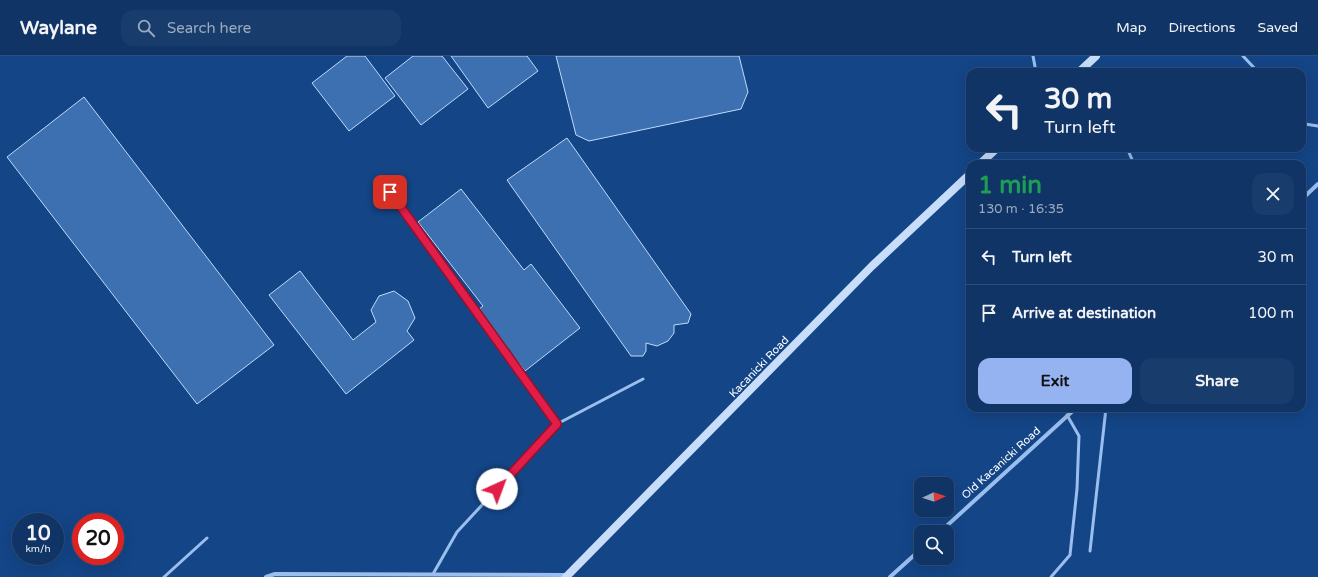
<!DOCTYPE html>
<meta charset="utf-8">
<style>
body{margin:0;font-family:"Varela Round",sans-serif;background:#183c6b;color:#f1f3f6;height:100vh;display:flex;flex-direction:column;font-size:15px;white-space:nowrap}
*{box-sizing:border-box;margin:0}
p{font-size:13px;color:#9baabf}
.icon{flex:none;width:22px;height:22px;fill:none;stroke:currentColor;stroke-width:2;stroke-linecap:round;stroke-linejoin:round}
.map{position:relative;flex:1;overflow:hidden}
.side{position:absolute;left:966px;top:104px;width:340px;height:252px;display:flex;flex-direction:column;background:#0f3465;border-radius:12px;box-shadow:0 4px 16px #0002,0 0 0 1px #2f4f79}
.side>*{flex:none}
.guide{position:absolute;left:966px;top:12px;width:340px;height:84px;border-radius:12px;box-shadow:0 4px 16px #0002,0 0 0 1px #2f4f79;background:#0f3465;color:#f1f3f6;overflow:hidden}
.needle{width:26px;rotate:87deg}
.controls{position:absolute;left:914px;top:421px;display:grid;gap:8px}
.controls a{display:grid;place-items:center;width:40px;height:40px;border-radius:8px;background:#0f3465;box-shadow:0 4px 16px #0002,0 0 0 1px #2f4f79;font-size:20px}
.speed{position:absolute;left:12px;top:457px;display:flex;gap:8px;font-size:20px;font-weight:700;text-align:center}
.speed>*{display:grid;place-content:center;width:52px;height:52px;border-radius:50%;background:#0f3465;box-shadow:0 4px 16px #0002,0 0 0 1px #2f4f79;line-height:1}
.speed small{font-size:10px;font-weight:400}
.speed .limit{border:6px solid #d22;background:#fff;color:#111}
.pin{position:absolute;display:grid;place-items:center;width:34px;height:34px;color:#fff;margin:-17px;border-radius:8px;box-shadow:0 2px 6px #0006}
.me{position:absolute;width:44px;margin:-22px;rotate:43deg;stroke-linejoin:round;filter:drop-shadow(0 0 3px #0008)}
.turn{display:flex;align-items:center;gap:14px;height:84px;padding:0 12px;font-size:18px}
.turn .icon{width:52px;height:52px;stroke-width:2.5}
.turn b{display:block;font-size:28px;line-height:34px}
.round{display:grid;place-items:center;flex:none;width:42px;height:42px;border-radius:12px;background:#183c6b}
.summary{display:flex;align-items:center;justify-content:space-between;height:68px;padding:0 12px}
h1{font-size:24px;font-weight:700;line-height:30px;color:#1e9e55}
.action{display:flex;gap:8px;margin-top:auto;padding:8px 12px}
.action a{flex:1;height:46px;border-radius:12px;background:#95b2f1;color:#111;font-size:16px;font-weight:700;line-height:46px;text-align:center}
.action a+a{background:#183c6b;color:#f1f3f6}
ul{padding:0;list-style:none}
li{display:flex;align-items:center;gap:12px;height:56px;padding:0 12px;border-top:1px solid #2f4f79}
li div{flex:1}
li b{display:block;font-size:15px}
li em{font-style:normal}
header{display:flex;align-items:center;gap:24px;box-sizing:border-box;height:56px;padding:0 20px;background:#0f3465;border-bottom:1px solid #2f4f79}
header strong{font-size:19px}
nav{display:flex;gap:22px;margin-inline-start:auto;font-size:14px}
.search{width:280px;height:36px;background:#183c6b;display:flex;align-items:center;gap:10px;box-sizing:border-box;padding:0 14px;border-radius:12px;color:#9baabf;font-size:15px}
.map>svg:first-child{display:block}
.building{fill:#3d70b1;stroke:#c0dafb}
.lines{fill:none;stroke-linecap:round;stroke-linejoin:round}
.lane{stroke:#9abfef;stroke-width:3}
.street{stroke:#9abfef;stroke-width:4}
.secondary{stroke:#c7ddfa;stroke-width:8}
.route-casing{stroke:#92132f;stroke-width:10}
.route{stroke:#e11d48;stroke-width:7}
.labels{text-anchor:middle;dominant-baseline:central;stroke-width:3.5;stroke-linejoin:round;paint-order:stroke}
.street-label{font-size:11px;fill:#fff;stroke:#144587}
</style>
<header>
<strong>Waylane</strong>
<div class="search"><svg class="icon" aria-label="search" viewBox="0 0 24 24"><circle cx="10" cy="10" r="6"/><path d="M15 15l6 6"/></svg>Search here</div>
<nav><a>Map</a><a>Directions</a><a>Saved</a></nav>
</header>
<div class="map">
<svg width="1318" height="521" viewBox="0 0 1318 521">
<rect width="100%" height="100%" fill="#144587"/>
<path class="building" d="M347,0H365L395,40L349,75L312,27Z
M413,0H442L468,33L421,69L385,22Z
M451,0H527L538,15L488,52Z
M556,0H739L748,36L741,53L589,85L576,79Z
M84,41L274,289L197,348L7,101Z
M567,82L691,258L688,267L674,269V277L668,285L657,290L646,287V295L643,300H631L507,124Z
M461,133L524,214L531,208L580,272L525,315L478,254L483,250L418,166Z
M300,215L353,284L376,266L371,254L379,240L394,235L408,245L415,262L407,275L414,284L346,338L269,239Z"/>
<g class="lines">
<path class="lane" d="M1033,0L1036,16
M1243,0L1258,16
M1088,10L1091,16
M1302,65L1305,68L1318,70
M1127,92L1134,108
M389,136L557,368L457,476L433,518
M557,368L643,323
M1090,495L1106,352
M164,521L207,482
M1051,521L1070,499L1077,433L1079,380L1067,359"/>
<path class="street" d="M1302,143L1318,128
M940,476L1076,352
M266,521L275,518L568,519
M890,521L921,493"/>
<path class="secondary" d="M1079,16L1096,0
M980,108L997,92
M566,521L872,210L970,118"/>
</g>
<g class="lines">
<g class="route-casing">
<path id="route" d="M390,136L557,368L497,433"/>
</g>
<use href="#route" class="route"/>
</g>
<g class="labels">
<g class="street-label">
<text transform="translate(759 311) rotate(-46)">Kacanicki Road</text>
<text transform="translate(1001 407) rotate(-42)">Old Kacanicki Road</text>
</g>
</g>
</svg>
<div class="controls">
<a><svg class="needle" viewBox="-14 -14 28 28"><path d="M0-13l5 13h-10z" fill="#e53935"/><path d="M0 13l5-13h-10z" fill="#9baabf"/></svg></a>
<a><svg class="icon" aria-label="search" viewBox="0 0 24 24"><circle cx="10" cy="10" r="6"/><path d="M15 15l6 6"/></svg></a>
</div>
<div class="speed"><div>10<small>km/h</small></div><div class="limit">20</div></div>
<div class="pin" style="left:390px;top:136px;background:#d93025"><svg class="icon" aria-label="arrive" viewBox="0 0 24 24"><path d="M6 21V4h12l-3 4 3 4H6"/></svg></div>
<svg class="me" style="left:497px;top:433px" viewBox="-20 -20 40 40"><circle r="19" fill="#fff"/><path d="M0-13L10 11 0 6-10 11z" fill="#e11d48"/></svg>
<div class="guide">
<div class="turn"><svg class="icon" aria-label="left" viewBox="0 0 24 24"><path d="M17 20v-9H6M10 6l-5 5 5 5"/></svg><div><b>30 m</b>Turn left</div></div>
</div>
<section class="side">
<div class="summary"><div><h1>1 min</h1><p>130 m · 16:35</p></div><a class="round"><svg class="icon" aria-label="close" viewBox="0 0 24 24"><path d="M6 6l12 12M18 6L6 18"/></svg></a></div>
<ul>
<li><svg class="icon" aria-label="left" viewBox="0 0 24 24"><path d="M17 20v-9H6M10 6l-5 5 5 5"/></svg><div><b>Turn left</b></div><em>30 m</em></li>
<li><svg class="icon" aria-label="arrive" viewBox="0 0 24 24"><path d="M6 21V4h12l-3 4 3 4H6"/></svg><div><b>Arrive at destination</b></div><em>100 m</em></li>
</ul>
<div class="action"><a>Exit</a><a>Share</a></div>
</section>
</div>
